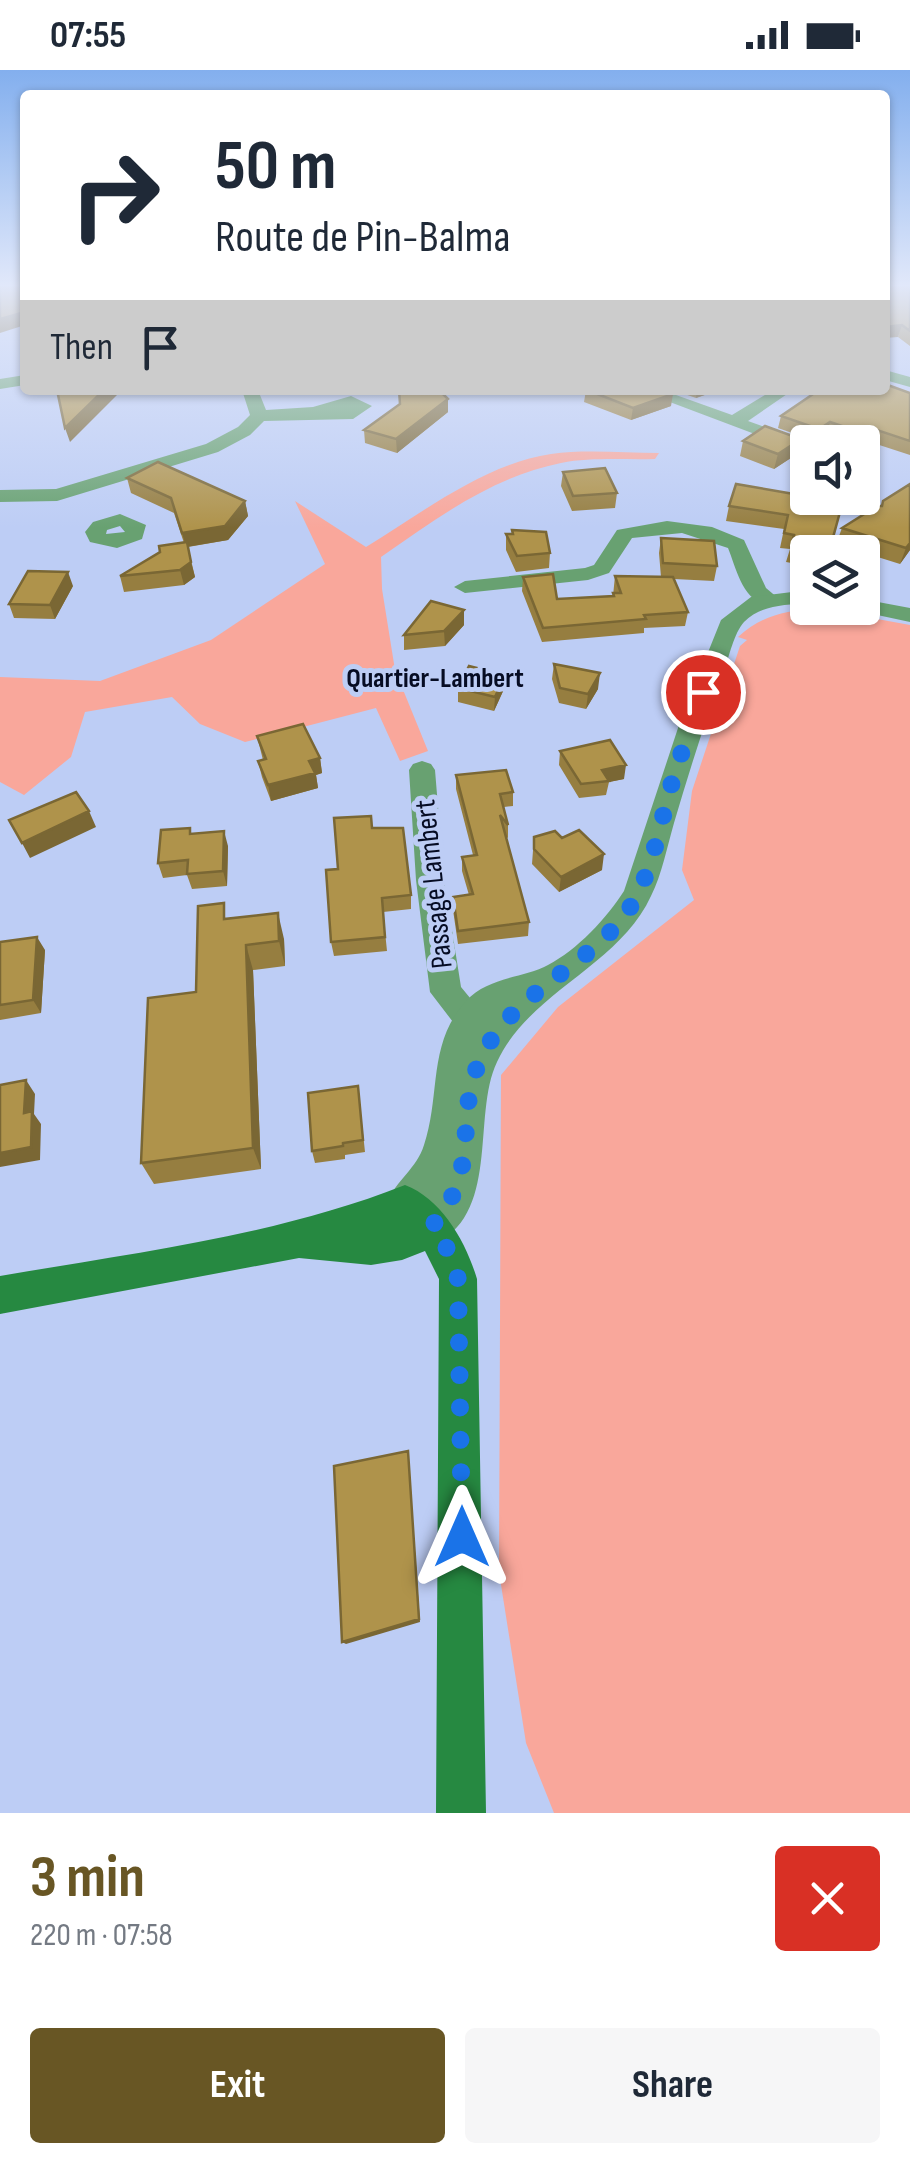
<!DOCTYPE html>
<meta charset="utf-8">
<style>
body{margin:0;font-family:"Sofia Sans Condensed",sans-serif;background:#f6f6f7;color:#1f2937;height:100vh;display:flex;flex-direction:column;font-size:38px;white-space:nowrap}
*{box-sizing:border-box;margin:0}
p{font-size:32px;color:#747a83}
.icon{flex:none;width:55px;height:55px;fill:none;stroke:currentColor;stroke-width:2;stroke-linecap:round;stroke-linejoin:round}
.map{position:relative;height:1743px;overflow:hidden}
.side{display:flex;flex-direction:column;background:#fff;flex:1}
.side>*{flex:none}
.hud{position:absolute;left:20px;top:20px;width:870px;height:305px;border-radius:10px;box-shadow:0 2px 8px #0004;background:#fff;color:#1f2937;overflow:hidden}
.fabs{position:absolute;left:790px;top:355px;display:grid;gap:20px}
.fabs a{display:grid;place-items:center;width:90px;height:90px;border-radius:10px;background:#fff;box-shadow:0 2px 8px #0004;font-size:50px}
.pin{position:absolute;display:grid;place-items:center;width:85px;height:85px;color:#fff;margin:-42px;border:5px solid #fff;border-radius:50%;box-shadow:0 2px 10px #0007}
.me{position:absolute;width:110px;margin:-55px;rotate:0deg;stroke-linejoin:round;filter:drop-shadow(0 0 8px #0008)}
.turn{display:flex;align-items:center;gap:35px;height:210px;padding:0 30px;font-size:45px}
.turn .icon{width:130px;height:130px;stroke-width:2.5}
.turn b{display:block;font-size:70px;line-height:85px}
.then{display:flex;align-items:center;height:95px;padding:0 30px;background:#0003;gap:20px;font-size:38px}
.round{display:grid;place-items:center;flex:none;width:105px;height:105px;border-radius:10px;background:#f6f6f7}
.summary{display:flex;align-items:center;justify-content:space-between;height:170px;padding:0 30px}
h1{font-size:60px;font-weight:700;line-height:75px;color:#685624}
.button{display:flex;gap:20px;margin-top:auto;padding:20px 30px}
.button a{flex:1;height:115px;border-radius:10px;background:#685624;color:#fff;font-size:40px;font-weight:700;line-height:115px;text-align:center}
.button a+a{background:#f6f6f7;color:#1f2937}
.status{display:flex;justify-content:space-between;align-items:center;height:70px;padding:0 50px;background:#fff;direction:ltr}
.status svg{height:28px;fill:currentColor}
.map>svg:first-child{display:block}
.green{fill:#f9a79b}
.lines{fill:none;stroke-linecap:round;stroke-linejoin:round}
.minor{fill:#68a171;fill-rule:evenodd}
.tertiary{fill:#68a171;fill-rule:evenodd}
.secondary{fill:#268941;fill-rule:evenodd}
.wall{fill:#967e40}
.shaded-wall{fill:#7a6734}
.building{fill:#af934b;stroke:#7a6734;stroke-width:2.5}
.route{stroke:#1a73e8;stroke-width:18;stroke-dasharray:0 32.4}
.labels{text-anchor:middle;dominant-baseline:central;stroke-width:10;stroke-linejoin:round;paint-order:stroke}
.far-neighbourhood-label{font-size:28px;font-weight:bold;fill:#060c23;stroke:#bdcdf5}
.street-label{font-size:30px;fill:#060c23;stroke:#bdcdf5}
</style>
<div class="status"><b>07:55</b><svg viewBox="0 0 49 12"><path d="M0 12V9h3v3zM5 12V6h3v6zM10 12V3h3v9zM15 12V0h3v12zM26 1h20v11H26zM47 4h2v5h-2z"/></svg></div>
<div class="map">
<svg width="910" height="1743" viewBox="0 0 910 1743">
<rect width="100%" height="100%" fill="#bdcdf5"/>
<path class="green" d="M659,383L655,389C625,390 591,387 561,393C492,407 437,448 381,487L382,519L395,600L428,681L400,691L376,638L245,672L200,654L172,627L85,642L71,687L24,725L0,712V607L100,611L211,570L325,494L295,431L366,477C422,443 484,394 551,384C585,379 624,383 659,383Z
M817,538L910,555V1743H554L526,1673L499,1502L501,1005L558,937L694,830L682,800L692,721L740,576L747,570L738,567C762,545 786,541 817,538Z"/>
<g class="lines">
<path class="minor" d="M885,300L910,307V317L885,310Z
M25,305V315L0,319V309Z
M242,320H258L266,340L313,337L351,326L372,336L353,349L264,351L250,365L218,382L57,431L0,432V420L56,419L206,374L238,357L250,345Z
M638,320H662L732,345L773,320H793L748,351L808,373V384Z
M120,444L146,455L142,469L117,478L90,472L85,462L93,452ZM120,456L125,462L106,464L107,460Z
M667,451L712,457L744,470L766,518L779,529L776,534C744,539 737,500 728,478L682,463L632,468L609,503L588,510L465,523L454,517L465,511L585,498L594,495L617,460Z
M422,691L431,694L435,700L444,810L461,917L475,934L504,954L509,964L504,974L493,978L453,952L430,922L416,810L409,700L413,694Z"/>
<path class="tertiary" d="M808,520V533C785,535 760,535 744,552C734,563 729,587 724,601C705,651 689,702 674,753C667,777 662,804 651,826C619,896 529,922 497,992C471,1046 502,1147 430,1176L417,1171L412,1158L421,1141L405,1149L392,1144L387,1132C396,1111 417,1098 424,1075C441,1025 427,974 466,931C488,907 524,908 548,895C577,880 607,848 624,821L680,652L721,550L751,527Z
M862,529L910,538V552L854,540L862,538Z"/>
<path class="secondary" d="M405,1115C442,1129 466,1172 477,1209L486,1743H436L439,1209L425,1181L402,1190L371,1195L299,1188L0,1244V1206C137,1182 276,1166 405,1115Z"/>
</g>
<path class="wall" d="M910,214V276L898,267Z
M586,320L671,336L631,350L584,332Z
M673,320H719L696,328Z
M910,323V385L864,370L862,373L849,372L826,365L814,372H811L809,369L778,358L781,346Z
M448,329V342L397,383L365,373L364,360L400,334Z
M743,371L797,384L774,399L740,386Z
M563,402L617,423L615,438L572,441L561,416Z
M127,408L245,431L248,446L228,470L188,477L195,507L184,515L124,522L120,506L184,473L174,443L131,423Z
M910,414V480L900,494L836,474L842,458L882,436Z
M808,428L829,482H808V496L786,492L790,479L780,478L784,459L726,451L729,436Z
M512,460L550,483L549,498L516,502L506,480V464H512Z
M661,468L717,496L714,511L674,509L688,542L685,556L644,558V563L542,572L522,521L523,507L557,529L613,526L615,506L661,507L659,483Z
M73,516L55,549L14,548L9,534Z
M464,540V555L445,576L404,580V565Z
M554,594L598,619L586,639L559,633L552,609Z
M505,605L504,619L494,641L458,632V618Z
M257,666L320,688L322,703L316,705L318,718L271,731L262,707L258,691L263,690Z
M560,681L624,709L609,712L606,725L579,728L559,695Z
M456,705L513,722V736L504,737L508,755V768L505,766L529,852L528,866L458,874L453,840V827L469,825L462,801V787L473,785L456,719Z
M372,758L411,825V839L383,842L387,881L334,886L331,872L338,799Z
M192,764L228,776L227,816L192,819L187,805L163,808L158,793Z
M534,767L602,800L559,822L532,794Z
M228,849L284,869L285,896L253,900L261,1099L154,1114L141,1093Z
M0,872L45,880L41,943L0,950Z
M358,1016L365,1082L345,1085V1089L315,1093L312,1081Z"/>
<path class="shaded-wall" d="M25,242V255L0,263V249Z
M902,255L898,267L885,268V257Z
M104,320H122L70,372L65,358Z
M697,320H719L696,328Z
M673,324L671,336L631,350L633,338Z
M448,329V342L397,383L396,369Z
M830,352L826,365L812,372L815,362Z
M801,369L797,384L774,399L778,384Z
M245,431L248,446L228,470L186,477L182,463Z
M910,473V480L900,494L906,478Z
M191,492L195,507L184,515L180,500Z
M68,502L73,516L55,549L50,535Z
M464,540V555L445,576L444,561Z
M600,603L598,619L586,639L588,624Z
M505,605L504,619L494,641L495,627Z
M320,688L322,703L316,705L318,718L271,731L268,715L309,691Z
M626,695L624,709L609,712L602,700Z
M89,741L96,757L30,788L22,773Z
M224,761L228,776L227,816L223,801Z
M604,784L602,800L559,822L561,807Z
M278,843L284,869L285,896L279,871Z
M37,867L45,880L41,943L33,930Z
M246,875L253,900L261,1099L253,1078Z
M26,1010L35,1024L34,1044L41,1054L40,1090L0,1097V1083L24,1043Z
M408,1381L420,1552L346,1574L342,1572Z"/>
<path class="building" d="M0,214H25V242L0,249Z
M885,214H910V261L902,255L885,257Z
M885,314L910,323V371L868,357L865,364L830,352L815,362L813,357L781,346L819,320H885Z
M57,320H104L65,358Z
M399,320H439L448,329L396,369L364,360L400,334Z
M587,320H662L673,324L633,338Z
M765,356L801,369L778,384L743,371Z
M805,383H808V428L843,431L829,482L791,477L794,465L784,463L788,445L729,436L736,414L794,424Z
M158,392L245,431L225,456L182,463L171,428L127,408Z
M605,398L617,423L573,426L563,402Z
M910,414V473L906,478L842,458L877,436H882L883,431Z
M512,460L546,462L550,483L517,486L506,464H513Z
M661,468L714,471L717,496L663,493Z
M187,472L191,492L180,500L120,506L160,482L159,476Z
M28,501L68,502L50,535L9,534Z
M553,504L557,529L614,526L613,523H621L615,506L673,507L688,542L644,545L646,549L543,558L523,507Z
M431,531L464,540L444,561L404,565Z
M554,594L600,603L588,624L560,618Z
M469,596L505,605L495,627L458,618Z
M303,654L320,688L309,691L315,703L268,715L258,691L266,689L257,666Z
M610,670L626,695L602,700L609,711L581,714L560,681Z
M506,700L513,722L500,724L508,755L500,745L529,852L458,861L453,827L473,824L462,787L477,785L456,705Z
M76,722L89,741L22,773L9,750Z
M371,746L372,758H403L411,825L382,828L385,867L331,872L326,800L338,799L334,748Z
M190,758V764L224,761L223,801L187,804L188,790L158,793L161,760Z
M579,760L604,784L561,807L534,779V767L555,761L562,768Z
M224,833V849L278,843L279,871L246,875L253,1078L141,1093L148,928L196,922L198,836Z
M37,867L33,930L0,935V872Z
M26,1010L24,1043L32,1041L31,1077L0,1083V1015Z
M358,1016L363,1070L343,1073V1076L312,1081L308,1023Z
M408,1381L419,1549L342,1572L334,1396Z"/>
<linearGradient id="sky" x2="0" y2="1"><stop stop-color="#83afee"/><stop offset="0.47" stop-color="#e1e8fa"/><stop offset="1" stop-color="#e1e8fa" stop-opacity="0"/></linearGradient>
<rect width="910" height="458" fill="url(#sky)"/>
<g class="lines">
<path class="route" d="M462,1467L458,1209L450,1182L430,1158C484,1100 452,1049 481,988C511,925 579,901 621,850C652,812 659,755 673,709C682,680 693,651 703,622"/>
</g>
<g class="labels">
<g class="far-neighbourhood-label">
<text x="435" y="608">Quartier-Lambert</text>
</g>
<g class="street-label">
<text transform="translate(434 814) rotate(-96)">Passage Lambert</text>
</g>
</g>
</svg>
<div class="fabs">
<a><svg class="icon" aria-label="sound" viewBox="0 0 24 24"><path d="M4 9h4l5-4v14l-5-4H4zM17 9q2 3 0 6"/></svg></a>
<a><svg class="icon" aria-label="layers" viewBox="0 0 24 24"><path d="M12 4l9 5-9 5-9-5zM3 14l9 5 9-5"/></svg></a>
</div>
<div class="pin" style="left:703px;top:622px;background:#d93025"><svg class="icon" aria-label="arrive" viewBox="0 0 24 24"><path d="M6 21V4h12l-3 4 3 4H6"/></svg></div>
<svg class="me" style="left:462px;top:1467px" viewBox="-20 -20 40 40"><path d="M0-17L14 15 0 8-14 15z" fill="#1a73e8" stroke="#fff" stroke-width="4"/></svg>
<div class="hud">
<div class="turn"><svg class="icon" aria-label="right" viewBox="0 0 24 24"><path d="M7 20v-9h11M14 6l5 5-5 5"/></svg><div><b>50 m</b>Route de Pin-Balma</div></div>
<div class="then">Then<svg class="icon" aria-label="arrive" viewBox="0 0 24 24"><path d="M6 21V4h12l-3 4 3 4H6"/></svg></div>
</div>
</div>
<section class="side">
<div class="summary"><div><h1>3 min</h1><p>220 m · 07:58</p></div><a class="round" style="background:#d93025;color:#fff"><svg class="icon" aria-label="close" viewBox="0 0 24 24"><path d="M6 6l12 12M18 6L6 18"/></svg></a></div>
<div class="button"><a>Exit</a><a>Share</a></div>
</section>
